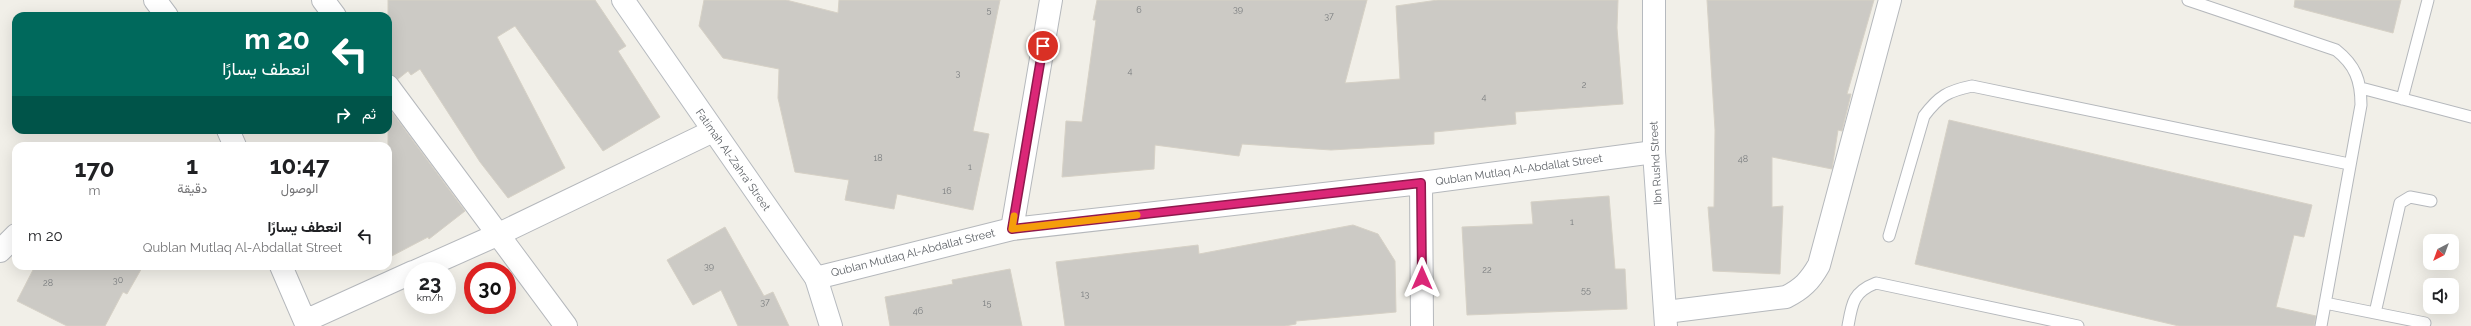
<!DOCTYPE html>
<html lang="ar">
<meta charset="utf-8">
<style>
body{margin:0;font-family:Raleway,Vazirmatn,sans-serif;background:#f2f2f2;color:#202124;direction:rtl;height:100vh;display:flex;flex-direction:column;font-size:15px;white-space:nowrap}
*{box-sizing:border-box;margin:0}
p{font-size:13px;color:#757577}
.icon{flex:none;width:22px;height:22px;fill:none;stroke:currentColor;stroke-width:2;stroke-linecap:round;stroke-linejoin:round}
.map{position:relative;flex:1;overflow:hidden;direction:ltr}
.panel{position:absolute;left:12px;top:142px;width:380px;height:128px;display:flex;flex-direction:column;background:#fff;border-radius:12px;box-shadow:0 4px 16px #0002;direction:rtl}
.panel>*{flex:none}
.top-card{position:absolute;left:12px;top:12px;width:380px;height:122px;border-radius:12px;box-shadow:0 4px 16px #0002;direction:rtl;background:#00695c;color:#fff;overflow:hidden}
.needle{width:26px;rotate:221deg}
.tools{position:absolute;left:2423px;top:234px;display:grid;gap:8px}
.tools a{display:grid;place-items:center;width:36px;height:36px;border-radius:8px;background:#fff;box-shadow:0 4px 16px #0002;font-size:20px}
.speed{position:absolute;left:404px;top:262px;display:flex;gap:8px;font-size:20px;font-weight:700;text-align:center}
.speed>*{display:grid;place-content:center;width:52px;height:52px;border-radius:50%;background:#fff;box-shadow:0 4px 16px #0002;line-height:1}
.speed small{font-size:10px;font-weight:400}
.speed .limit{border:6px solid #d22;background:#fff;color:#111}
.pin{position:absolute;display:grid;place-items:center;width:34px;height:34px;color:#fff;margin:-17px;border:2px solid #fff;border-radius:50%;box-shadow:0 1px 4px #0007}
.me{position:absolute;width:44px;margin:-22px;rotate:0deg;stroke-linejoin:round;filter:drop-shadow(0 0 3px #0008)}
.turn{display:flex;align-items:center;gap:14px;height:84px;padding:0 16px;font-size:18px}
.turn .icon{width:52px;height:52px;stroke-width:2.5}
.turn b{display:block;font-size:28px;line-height:34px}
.then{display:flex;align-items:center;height:38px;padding:0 16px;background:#0003;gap:8px;font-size:15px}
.eta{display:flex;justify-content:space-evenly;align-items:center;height:68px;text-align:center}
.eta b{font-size:24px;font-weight:700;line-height:28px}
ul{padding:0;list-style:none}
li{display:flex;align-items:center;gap:12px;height:52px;padding:0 16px}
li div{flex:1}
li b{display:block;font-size:15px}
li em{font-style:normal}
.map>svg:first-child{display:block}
.building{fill:#cccac5;stroke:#d6d1c6}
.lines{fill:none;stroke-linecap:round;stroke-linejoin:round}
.lane-casing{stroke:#b5b8bc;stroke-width:13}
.street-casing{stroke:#b5b8bc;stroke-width:24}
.secondary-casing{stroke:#b6babf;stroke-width:24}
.lane{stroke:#fff;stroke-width:11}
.street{stroke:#fff;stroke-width:22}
.secondary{stroke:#fff;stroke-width:22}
.route-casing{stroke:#8e194d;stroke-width:10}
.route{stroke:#db2777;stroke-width:7}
.slow{stroke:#f59e0b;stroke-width:7}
.labels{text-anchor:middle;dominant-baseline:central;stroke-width:4;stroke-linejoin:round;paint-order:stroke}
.number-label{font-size:9px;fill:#7a7d7f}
.street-label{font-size:11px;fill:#5f6368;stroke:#fff}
</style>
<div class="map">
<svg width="2471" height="326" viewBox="0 0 2471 326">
<rect width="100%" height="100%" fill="#f1efe8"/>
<path class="building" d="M388,0H595L626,46L618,51L660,117L603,151L515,26L497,37L565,168L508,198L480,162L420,69L411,75L408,71L398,79L388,74Z
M704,0H786L838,13L839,0H1000L973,131L989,134L973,210L897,194L894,209L845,200L849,180L795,172L778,98L779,69L723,58L699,26Z
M1097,0H1367L1345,83L1400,79L1396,6L1438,0H1618L1617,28L1623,104L1515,112L1516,124L1434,132V144L1331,150L1242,144L1239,156L1155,145L1154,169L1062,177L1066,121L1082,122L1096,20H1093Z
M1707,0H1874L1847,94H1851L1842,131L1838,130L1832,169L1772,157V207L1783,206L1780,274L1713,271L1708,207H1714L1715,130Z
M2295,0H2401L2393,33L2294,7Z
M388,107L465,211L429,239L428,237L388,258Z
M1949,120L2312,205L2304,237L2294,235L2276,307L2316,316L2314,326H2179L1915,264Z
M1609,196L1615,269H1625L1627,309L1467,315L1462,227L1533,224L1531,202Z
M1353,225L1378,234L1395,261L1396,312L1296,321V324L1285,326H1065L1056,262L1198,245L1199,254Z
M725,227L764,296L773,292L789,326H738L721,290L693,305L667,260Z
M35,266H143L127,294L123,292L105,326H67L17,301Z
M1010,269L1022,326H890L885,297L953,284L952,280Z"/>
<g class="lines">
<g class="lane-casing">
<path id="lane" d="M2188,0L2336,50C2355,65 2361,80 2361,105L2321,326
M2361,88L2471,117
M2402,99L2428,0
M1889,236L1924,116C1939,96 1948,91 1972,86L2349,164
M2325,303L2425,323
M2375,313L2400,203L2410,197L2431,201
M1848,326C1852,303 1853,292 1876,283L2078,326"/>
</g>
<g class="street-casing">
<path id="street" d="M155,0L167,16
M323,0L335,16
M388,86L566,326
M228,130L235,146
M1421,183L1422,326
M1012,229L1051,0
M0,251L16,235
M281,266L307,326
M416,271L499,234L713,131
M816,278L1012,229L1421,183L1654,152
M1666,312L1786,297C1802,289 1810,281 1819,265L1890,0
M305,321L413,272"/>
</g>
<g class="secondary-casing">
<path id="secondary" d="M623,0L816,278L831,326
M1654,0V152L1666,326"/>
</g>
<use href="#lane" class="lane"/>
<use href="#street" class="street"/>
<use href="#secondary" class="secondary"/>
</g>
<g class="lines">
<g class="route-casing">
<path id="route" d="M1043,46L1012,229L1421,183L1422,278"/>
</g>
<use href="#route" class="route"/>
<path class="slow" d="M1014,216L1012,229L1137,215"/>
</g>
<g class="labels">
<g class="number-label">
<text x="1238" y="9">39</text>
<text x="989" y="10">5</text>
<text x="1139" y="10">6</text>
<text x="1329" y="16">37</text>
<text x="1130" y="71">4</text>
<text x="958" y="73">3</text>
<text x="1584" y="85">2</text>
<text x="1484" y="97">4</text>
<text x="878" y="158">18</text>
<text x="1743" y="159">48</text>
<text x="970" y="167">1</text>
<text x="947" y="191">16</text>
<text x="1572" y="222">1</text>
<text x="709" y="266">39</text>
<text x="1487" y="270">22</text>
<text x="118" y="280">30</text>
<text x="48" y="283">28</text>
<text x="1586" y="290">55</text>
<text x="1085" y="294">13</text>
<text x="765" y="302">37</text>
<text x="987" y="303">15</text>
<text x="918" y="311">46</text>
</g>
<g class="street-label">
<text transform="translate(733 160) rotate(55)">Fatimah Al-Zahra’ Street</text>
<text transform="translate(1656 163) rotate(-93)">Ibn Rushd Street</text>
<text transform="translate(1519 170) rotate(-8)">Qublan Mutlaq Al-Abdallat Street</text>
<text transform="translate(913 253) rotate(-14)">Qublan Mutlaq Al-Abdallat Street</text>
</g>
</g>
</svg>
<div class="tools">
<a><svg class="needle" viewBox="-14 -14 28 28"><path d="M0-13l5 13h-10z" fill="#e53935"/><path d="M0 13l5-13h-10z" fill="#757577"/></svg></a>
<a><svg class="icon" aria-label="sound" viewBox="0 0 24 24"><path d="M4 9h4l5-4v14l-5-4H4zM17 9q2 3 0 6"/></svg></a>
</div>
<div class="speed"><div>23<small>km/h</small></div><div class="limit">30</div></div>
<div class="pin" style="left:1043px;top:46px;background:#d93025"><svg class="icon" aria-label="arrive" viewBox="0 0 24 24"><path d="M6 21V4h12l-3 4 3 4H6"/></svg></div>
<svg class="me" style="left:1422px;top:278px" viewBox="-20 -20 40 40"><path d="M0-17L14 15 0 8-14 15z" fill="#db2777" stroke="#fff" stroke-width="4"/></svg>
<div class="top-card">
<div class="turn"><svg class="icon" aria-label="left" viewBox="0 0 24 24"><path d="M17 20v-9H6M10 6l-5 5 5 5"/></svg><div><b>20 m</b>انعطف يسارًا</div></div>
<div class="then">ثم<svg class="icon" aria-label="right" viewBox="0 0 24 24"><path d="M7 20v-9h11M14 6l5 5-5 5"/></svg></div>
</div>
<section class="panel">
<div class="eta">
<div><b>10:47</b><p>الوصول</p></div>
<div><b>1</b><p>دقيقة</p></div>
<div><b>170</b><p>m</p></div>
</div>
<ul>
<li><svg class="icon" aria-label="left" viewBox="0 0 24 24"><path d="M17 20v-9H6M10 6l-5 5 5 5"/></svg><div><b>انعطف يسارًا</b><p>Qublan Mutlaq Al-Abdallat Street</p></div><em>20 m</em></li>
</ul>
</section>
</div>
